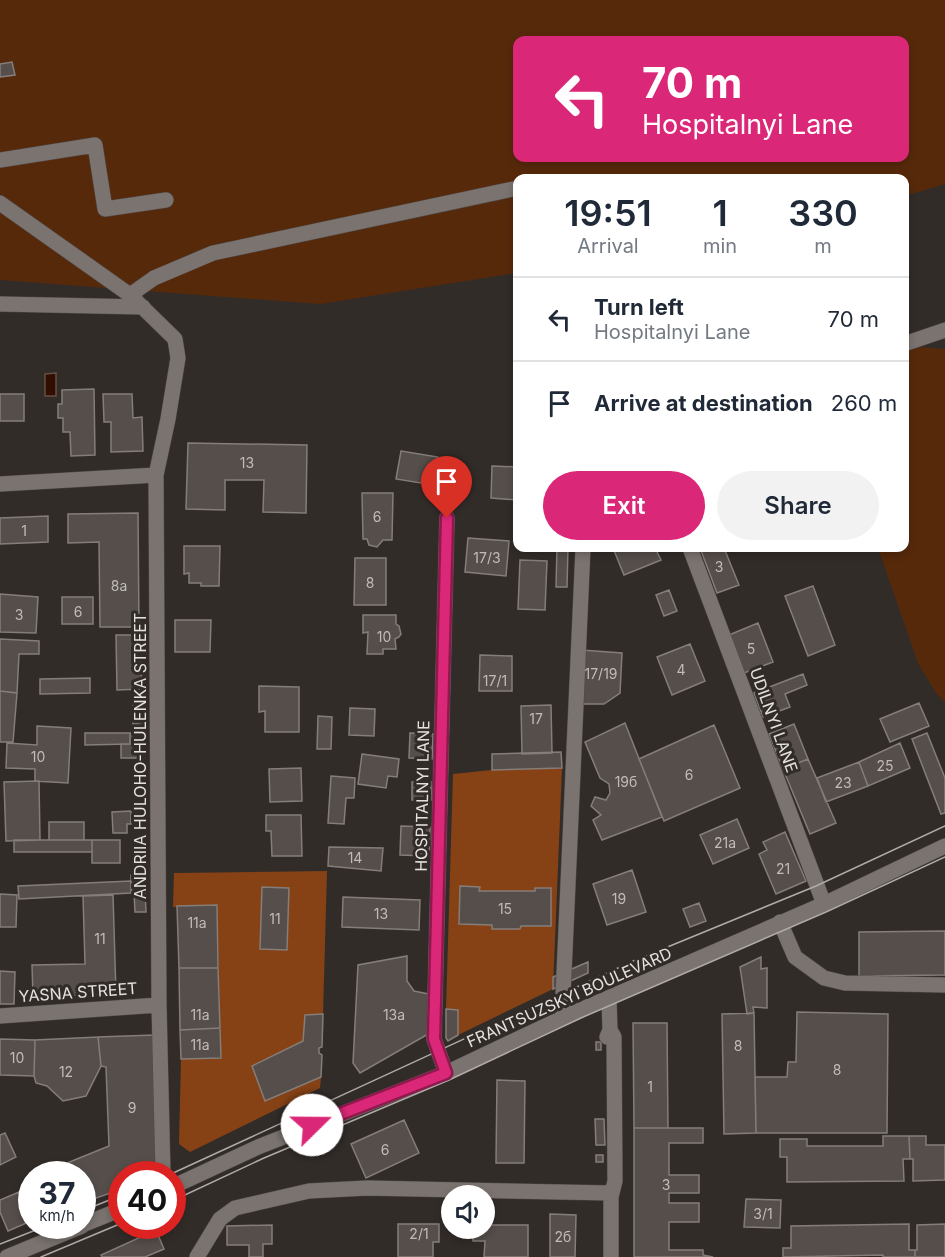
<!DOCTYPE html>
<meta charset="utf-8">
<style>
body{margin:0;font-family:Inter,sans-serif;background:#f2f2f3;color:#1f2937;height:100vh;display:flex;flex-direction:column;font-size:22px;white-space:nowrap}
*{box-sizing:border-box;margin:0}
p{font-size:20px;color:#747a83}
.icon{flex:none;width:33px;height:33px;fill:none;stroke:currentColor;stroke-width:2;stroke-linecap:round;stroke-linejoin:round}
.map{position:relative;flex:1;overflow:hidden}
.drawer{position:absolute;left:513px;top:174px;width:396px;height:378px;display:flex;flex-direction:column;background:#fff;border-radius:12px;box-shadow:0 3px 9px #0003}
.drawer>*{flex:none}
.top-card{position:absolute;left:513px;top:36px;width:396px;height:126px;border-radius:12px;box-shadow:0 3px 9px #0003;background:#db2777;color:#fff;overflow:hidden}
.tools{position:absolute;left:441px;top:1185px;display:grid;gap:12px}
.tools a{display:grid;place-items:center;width:54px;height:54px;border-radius:50%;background:#fff;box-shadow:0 3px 9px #0003;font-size:30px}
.speed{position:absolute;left:18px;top:1161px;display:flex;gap:12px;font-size:30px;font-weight:700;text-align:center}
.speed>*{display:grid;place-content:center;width:78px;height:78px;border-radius:50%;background:#fff;box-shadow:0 3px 9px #0003;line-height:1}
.speed small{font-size:15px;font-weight:400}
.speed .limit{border:9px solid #d22;background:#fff;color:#111}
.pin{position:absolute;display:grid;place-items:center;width:51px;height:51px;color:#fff;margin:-62px -26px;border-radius:50% 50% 50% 0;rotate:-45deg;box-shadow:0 0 6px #0007}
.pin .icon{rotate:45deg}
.me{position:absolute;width:66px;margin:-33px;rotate:68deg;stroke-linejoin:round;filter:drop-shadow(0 0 4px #0008)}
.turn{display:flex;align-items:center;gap:21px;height:126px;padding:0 30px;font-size:27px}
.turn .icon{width:78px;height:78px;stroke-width:2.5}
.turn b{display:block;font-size:42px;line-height:51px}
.eta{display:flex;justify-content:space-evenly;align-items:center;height:102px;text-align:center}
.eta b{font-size:36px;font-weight:600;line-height:42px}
.cta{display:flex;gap:12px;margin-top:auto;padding:12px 30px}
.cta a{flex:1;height:69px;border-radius:36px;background:#db2777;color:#fff;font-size:24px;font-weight:600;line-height:69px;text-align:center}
.cta a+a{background:#f2f2f3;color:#1f2937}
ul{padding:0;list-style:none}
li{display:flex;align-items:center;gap:18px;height:84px;padding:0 30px;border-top:2px solid #e0e1e3}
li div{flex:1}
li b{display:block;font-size:22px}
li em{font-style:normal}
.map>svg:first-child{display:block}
.green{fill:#57290b;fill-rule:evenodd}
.forest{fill:#864215}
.water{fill:#310e00;stroke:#674d43;stroke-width:1.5}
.building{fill:#554e4b;stroke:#857d79;stroke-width:1.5}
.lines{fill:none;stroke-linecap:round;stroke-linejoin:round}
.minor-casing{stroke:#4f4947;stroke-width:16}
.minor{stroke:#7a736f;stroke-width:15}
.tram{stroke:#b0aba9;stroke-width:1.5}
.route-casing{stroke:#8e194d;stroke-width:15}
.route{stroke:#db2777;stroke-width:10}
.labels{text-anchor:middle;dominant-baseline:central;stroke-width:6;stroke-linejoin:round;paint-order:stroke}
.number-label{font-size:14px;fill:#c1bcba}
.street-label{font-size:16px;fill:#e5e1df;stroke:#322c29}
</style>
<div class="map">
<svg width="945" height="1257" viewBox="0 0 945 1257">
<rect width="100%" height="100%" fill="#322c29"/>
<path class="green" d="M0,0H945V184L905,196L904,178H518L517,273L320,304L0,280ZM518,40H904V158H518Z
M922,347L945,349V702L936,693L918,663L878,548H904L905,350Z"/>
<path class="forest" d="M562,768L553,989L458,1035V1011L446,1009L453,774L492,770Z
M327,871L323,1014L305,1015L303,1041L252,1066L265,1101L321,1077L320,1088L190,1152L179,1144L181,1059L221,1058L217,906L173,907L174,873Z"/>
<path class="water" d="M56,373V396H45V374Z"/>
<path class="building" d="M12,62L15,75L0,77V64Z
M94,389L95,455L71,456L70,432H63V418H58V404H62V390Z
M0,394H24V421H0Z
M103,394H132L133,418L142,417L143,451L111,452V422H104Z
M188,443L307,445L306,513L263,512L264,480H225V510L186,509Z
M401,451L438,457L433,485L396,479Z
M492,466L518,467V500L491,498Z
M362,493H393L392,540H383L377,547L369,545L367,539H363Z
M138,513L139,627H100L99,542L68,543V514Z
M48,516V542L0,544V518Z
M468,538L509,541L506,576L465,572Z
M184,546H220L219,586H201V583H189V573L184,574Z
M557,548H568L567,587H556Z
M613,548H655L661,560L624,575Z
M700,548H724L739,585L717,593Z
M355,558H386V605H354Z
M520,560L547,561L545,610L518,609Z
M813,586L835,645L808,656L785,596Z
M669,590L677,611L664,616L656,595Z
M0,594L38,597L36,633L0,632Z
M62,597H93V624H62Z
M363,615H396V624L399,626L401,634L399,637L395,639L396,649H383V654H367L368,632L363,633Z
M175,620H211L210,652H175Z
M758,623L773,662L744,673L729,635Z
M116,635H140L142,689L117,690Z
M0,639L39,641V654H19L17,693L0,691Z
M690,644L705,681L672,695L657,657Z
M581,650L622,653L620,693L604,704H579Z
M480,655L512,656V691H479Z
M803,674L807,685L785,694L790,707L763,717L754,693Z
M90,678V693L40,694V679Z
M259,686L299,687V732H265V711L259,712Z
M0,691L17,693L13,742H0Z
M919,703L929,726L890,742L880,719Z
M133,705H143V744H130V733H138V724H133Z
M551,705L552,753L522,754L521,706Z
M350,708L375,709L374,736L349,735Z
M318,716L332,717L331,749H317Z
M625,723L662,817L602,840L593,820L601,815L591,806L595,797L606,800L610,793L609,784L600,778L585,742Z
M794,724L808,759L783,769L769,734Z
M714,725L740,788L664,821L639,759Z
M37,726L71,728L68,783L35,781V769L6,768L7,743L37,745Z
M85,733H130V744L85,745Z
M410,733L433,734L432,759L409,758Z
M927,733L945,778V813L941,814L912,739Z
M900,743L910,768L868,786L859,762Z
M121,744H143V758H121Z
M561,752L562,768L492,770V754Z
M362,754L399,759L397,777L388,776L386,788L358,784Z
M808,759L836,823L810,834L783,769Z
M859,762L868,786L826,802L817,778Z
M301,768L302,801L270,802L269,769Z
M331,776L355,778L354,798H346L344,824L328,823Z
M39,781L40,840L6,841L4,782Z
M412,782H431V800H412Z
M131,811V824H127V833H113L112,812Z
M266,815H301L302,856H272L271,831H266Z
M737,819L749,848L713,864L700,835Z
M49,822H84V840H49Z
M401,826L430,827L429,856L400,855Z
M785,832L806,881L776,894L759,854L767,850L763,842Z
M14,840H92V852H14Z
M92,840H120V863H92Z
M329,847L383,848L381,871L328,866Z
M632,870L646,912L607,925L593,884Z
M143,872L145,891L131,893V875Z
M131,881V893L19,899L18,886Z
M460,886L480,887L479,891H535V888H551V926H521L520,929H492V925L459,924Z
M262,887L289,888L287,950L260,949Z
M145,891L146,912H135L134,892Z
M0,894L17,895L16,927H0Z
M113,895L116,994L33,997L32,965L85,964L83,896Z
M343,897L420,900L419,930L342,927Z
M699,903L706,921L690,927L683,909Z
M217,905L218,968H179L177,906Z
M945,931V975L859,976V932Z
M407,956V981L414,991L434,995L430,1033L360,1073L353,1063L358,965Z
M761,957V969L767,968V1008L753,1007L754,1013L747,1014L740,967Z
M588,962V973L553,989V977Z
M179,968H218L220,1028L180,1030Z
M0,971L15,972L14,1004H0Z
M446,1009L458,1010V1035L448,1041L446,1038Z
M797,1012L888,1014L887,1133H756L755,1077H787L788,1062H796Z
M754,1013L756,1133L724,1134L722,1014Z
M323,1014L322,1047L319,1048V1053L322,1055L321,1077L265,1101L252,1066L303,1041L305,1015Z
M633,1023H667L668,1128H634Z
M220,1028L221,1058L181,1059L180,1030Z
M154,1035L159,1167L155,1174H122V1189L82,1203V1174H52L50,1170L109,1146L106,1067L101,1066L98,1037Z
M98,1037L101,1066L86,1096L63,1101L47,1086L36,1083L34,1076L35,1040Z
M0,1039L35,1040L34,1076L0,1075Z
M596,1042H601V1050H596Z
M497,1080L525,1081L524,1163H496Z
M595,1119H604L605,1145H596Z
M404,1120L419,1153L366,1178L351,1144Z
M634,1128H703V1143H669V1175H699V1193H669V1203H699V1222H669V1250H703V1255L713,1257H634Z
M5,1133L16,1157L0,1165V1135Z
M883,1136H909L910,1159H903L904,1181L787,1182V1157H780V1139H807V1146H883Z
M909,1136H926V1145H945V1180L913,1181V1159H910Z
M596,1155H603V1162H596Z
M19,1192L31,1221L8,1231L0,1212V1200Z
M746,1199L781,1200L780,1228L744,1227Z
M550,1214L576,1215L575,1257H550Z
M398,1224H439V1242H433V1257H398Z
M909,1224V1250H915V1257H883V1255L783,1257V1248H791V1226Z
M945,1224V1257H915V1250H917V1225Z
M272,1225V1244H263V1257H249V1245H227V1226Z
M484,1225H528V1257H484L485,1241H473V1228H484Z
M156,1230L164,1249L145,1257H102L101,1255Z"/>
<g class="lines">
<g class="minor-casing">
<path id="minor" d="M0,160L95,145L105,209L166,200
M0,203L130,295L175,339L178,358L168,419L156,475L159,1005L163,1174
M130,295L154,278L213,253L518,188
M0,304L143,307
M904,344L945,330
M0,484L156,475
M690,548L824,904
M780,922L795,957L824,978L845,983L945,985
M0,1016L159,1005
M562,1018L583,548
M610,1030L614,1037L615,1181L611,1197V1257
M607,1037L610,1030L609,999
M446,1073L434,1039L447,518
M172,1187L258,1147L446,1073L562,1018L824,904L945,846
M82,1225L122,1209
M7,1257L82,1226
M197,1257L220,1219L235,1208L309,1191L367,1188L611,1193"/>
</g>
<use href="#minor" class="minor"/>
<path class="tram" d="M171,1174L631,962L816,886L945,826
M172,1201L264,1158L449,1080L581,1018L826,912L945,857
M82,1211L122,1195
M0,1244L46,1226
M41,1257L122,1223"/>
</g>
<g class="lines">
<g class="route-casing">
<path id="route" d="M312,1125L446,1073L434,1039L447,518"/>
</g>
<use href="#route" class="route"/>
</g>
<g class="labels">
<g class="number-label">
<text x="247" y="462">13</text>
<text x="377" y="516">6</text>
<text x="24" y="530">1</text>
<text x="487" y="557">17/3</text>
<text x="719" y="566">3</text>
<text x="370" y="582">8</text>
<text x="119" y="585">8а</text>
<text x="78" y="611">6</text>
<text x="19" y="614">3</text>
<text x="384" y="636">10</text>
<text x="751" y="648">5</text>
<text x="681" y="669">4</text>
<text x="601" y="673">17/19</text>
<text x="495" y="680">17/1</text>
<text x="536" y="718">17</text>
<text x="38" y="756">10</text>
<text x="885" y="765">25</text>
<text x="689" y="774">6</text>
<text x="626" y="781">19б</text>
<text x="843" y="782">23</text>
<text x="725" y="842">21а</text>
<text x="355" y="857">14</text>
<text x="783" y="868">21</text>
<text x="619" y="898">19</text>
<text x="505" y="908">15</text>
<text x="381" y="913">13</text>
<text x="275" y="918">11</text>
<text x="197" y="922">11а</text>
<text x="100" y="938">11</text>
<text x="200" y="1014">11а</text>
<text x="394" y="1014">13а</text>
<text x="200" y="1044">11а</text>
<text x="738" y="1045">8</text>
<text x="17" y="1057">10</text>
<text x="837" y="1069">8</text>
<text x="66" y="1071">12</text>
<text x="650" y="1086">1</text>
<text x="132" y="1107">9</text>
<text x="385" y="1149">6</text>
<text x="666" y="1184">3</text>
<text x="763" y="1213">3/1</text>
<text x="419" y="1233">2/1</text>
<text x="563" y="1236">2б</text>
</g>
<g class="street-label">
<text transform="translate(774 720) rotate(70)">UDILNYI LANE</text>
<text transform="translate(140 756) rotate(-90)">ANDRIIA HULOHO-HULENKA STREET</text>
<text transform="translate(422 796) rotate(-89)">HOSPITALNYI LANE</text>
<text transform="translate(78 992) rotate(-4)">YASNA STREET</text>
<text transform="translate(569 997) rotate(-24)">FRANTSUZSKYI BOULEVARD</text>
</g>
</g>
</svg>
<div class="tools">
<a><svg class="icon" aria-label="sound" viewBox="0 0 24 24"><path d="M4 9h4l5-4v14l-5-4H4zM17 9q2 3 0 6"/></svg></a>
</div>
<div class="speed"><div>37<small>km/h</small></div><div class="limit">40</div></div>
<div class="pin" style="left:447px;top:518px;background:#d93025"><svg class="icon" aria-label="arrive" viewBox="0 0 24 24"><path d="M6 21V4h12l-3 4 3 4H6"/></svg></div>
<svg class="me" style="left:312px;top:1125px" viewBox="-20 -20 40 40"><circle r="19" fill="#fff"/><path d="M0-13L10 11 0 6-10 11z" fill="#db2777"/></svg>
<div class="top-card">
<div class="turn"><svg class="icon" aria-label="left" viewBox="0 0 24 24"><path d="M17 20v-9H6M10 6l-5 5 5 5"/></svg><div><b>70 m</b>Hospitalnyi Lane</div></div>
</div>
<section class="drawer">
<div class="eta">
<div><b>19:51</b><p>Arrival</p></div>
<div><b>1</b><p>min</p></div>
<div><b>330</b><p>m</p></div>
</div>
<ul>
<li><svg class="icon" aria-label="left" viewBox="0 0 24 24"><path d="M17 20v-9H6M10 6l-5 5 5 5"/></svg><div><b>Turn left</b><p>Hospitalnyi Lane</p></div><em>70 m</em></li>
<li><svg class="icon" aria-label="arrive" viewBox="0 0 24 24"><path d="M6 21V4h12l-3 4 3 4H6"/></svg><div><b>Arrive at destination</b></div><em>260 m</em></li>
</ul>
<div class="cta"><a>Exit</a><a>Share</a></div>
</section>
</div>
